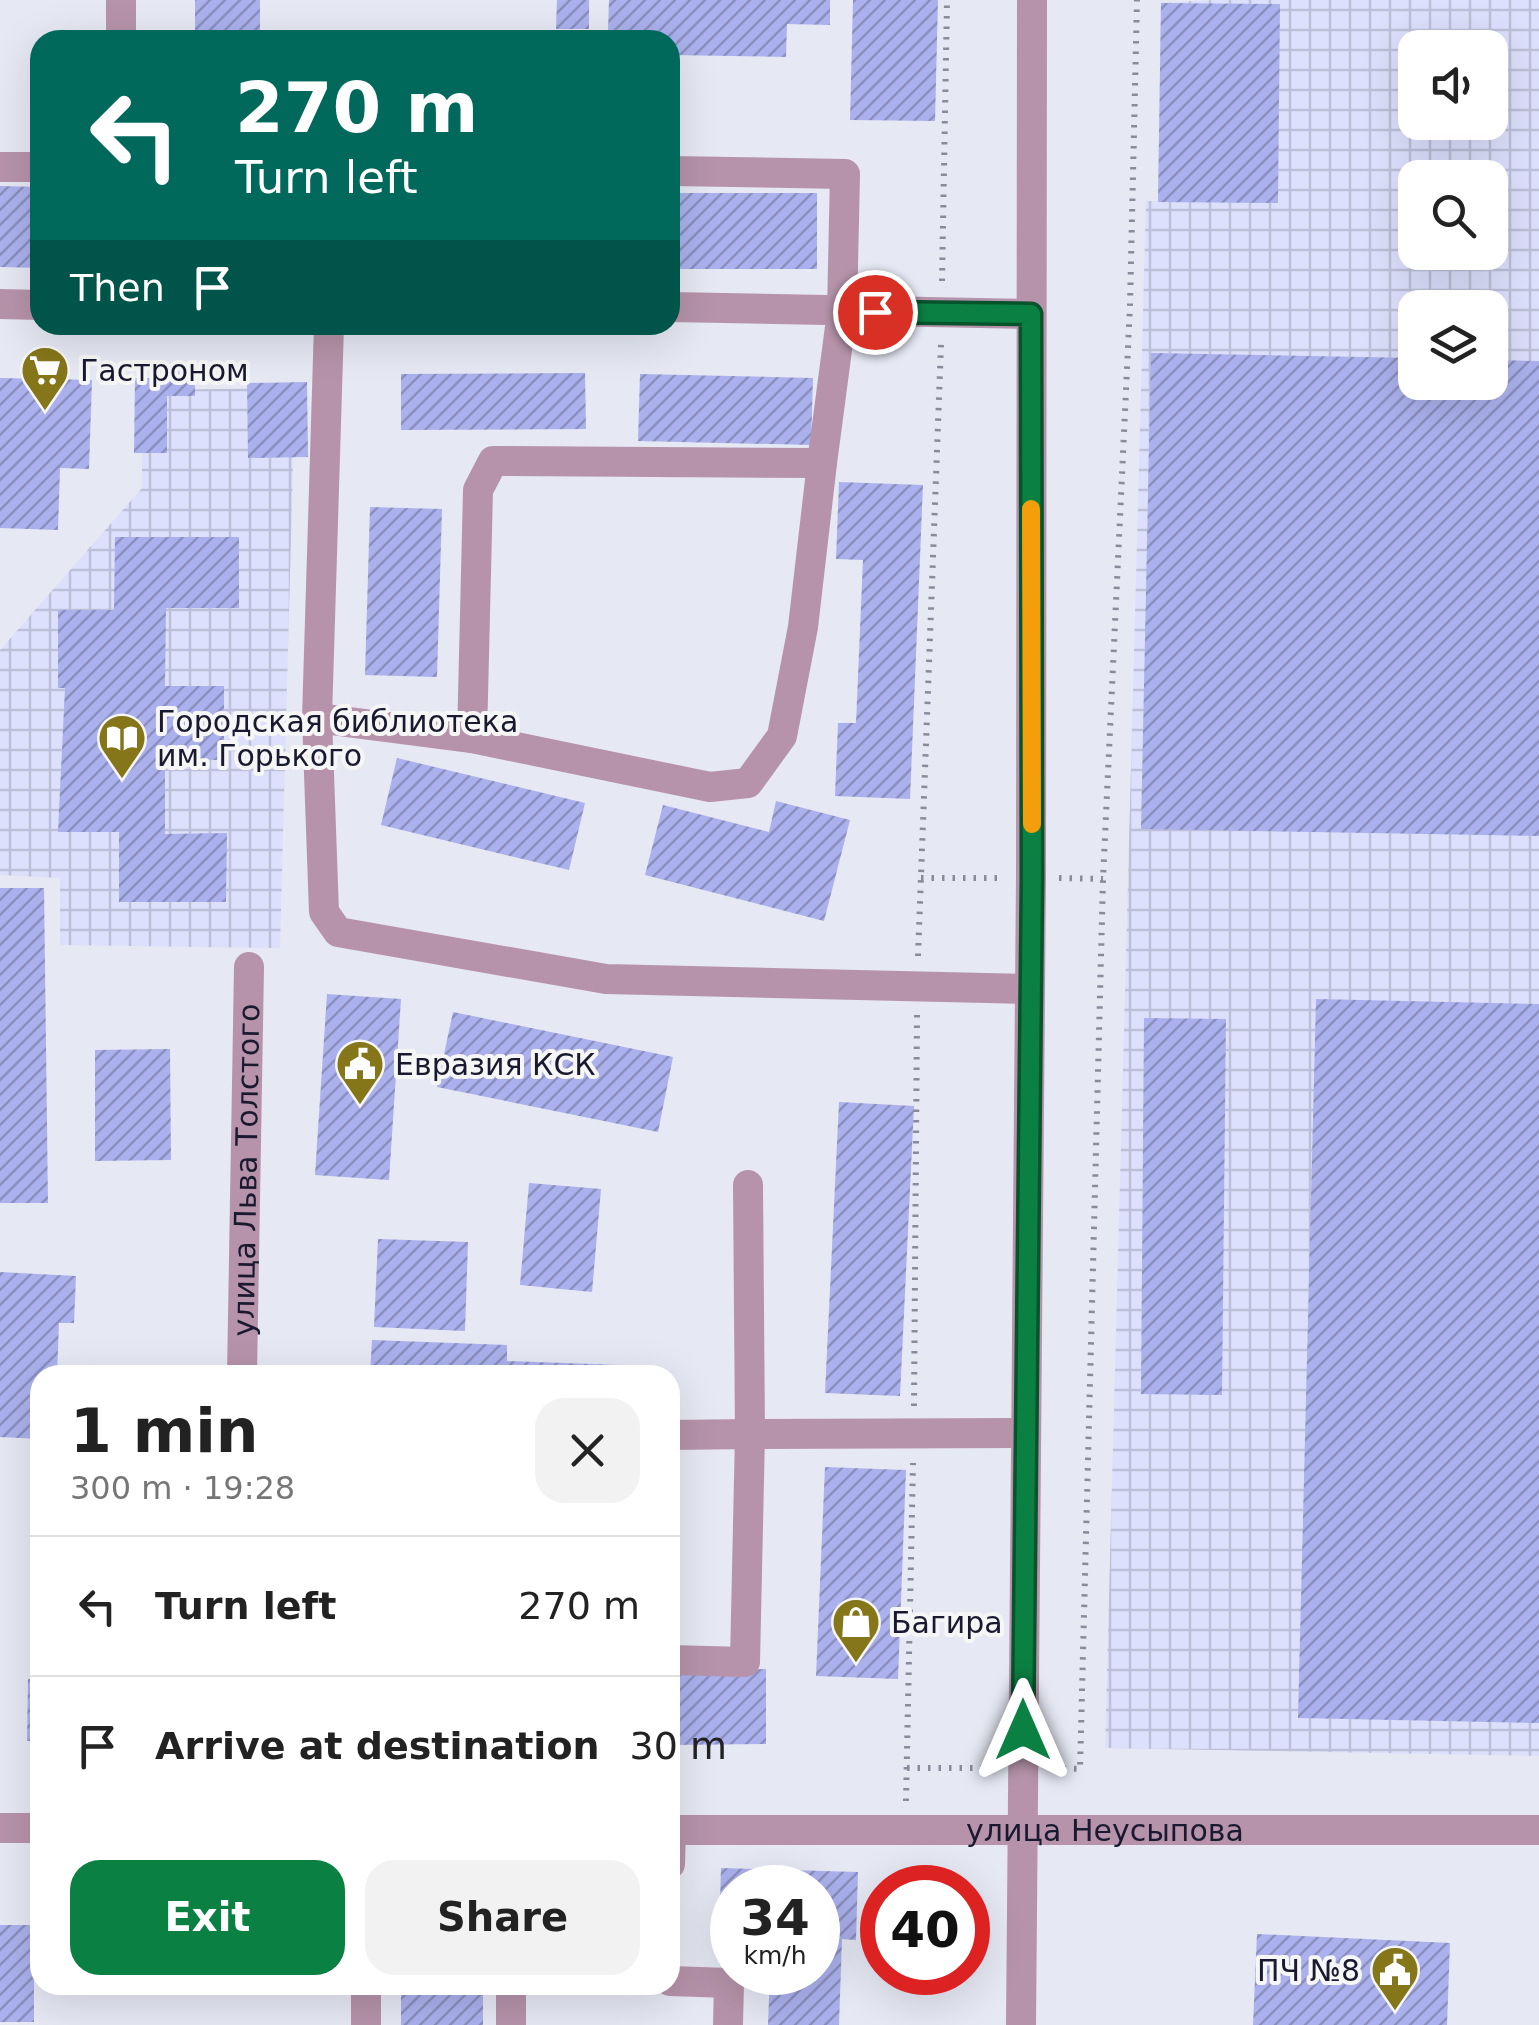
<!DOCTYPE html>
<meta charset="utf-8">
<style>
body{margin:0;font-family:"DejaVu Sans",sans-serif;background:#f2f2f2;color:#222;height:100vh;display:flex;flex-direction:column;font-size:38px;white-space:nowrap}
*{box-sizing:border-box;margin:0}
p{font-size:32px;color:#767676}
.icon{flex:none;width:55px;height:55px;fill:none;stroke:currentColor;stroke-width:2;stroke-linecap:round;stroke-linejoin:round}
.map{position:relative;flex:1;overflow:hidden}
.panel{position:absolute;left:30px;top:1365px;width:650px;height:630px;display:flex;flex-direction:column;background:#fff;border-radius:30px;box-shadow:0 10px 40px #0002}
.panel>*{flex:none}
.banner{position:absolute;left:30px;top:30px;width:650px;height:305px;border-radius:30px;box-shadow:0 10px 40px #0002;background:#00695c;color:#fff;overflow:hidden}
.fabs{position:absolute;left:1398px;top:30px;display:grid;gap:20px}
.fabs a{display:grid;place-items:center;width:110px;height:110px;border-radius:20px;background:#fff;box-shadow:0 10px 40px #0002;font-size:50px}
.speed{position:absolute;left:710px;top:1865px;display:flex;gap:20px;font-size:50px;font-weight:700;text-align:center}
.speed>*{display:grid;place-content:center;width:130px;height:130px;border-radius:50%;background:#fff;box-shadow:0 10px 40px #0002;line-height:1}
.speed small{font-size:25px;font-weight:400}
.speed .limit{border:15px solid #d22;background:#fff;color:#111}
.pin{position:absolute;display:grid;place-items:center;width:85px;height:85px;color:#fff;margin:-42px;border:5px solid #fff;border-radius:50%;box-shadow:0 2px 10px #0007}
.me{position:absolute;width:110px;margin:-55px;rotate:0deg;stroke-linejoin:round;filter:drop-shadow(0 0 8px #0008)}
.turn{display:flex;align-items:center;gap:35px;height:210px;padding:0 40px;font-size:45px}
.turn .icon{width:130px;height:130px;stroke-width:2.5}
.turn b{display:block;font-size:70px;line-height:85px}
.then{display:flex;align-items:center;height:95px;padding:0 40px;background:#0003;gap:20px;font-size:38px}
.round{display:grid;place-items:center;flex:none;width:105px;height:105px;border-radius:30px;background:#f2f2f2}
.overview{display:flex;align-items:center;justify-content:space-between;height:170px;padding:0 40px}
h1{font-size:60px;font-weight:600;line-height:75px}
.button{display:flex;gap:20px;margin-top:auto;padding:20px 40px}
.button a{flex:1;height:115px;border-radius:30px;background:#0b8043;color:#fff;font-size:40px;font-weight:600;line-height:115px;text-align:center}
.button a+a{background:#f2f2f2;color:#222}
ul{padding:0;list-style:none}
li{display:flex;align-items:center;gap:30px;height:140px;padding:0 40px;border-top:2px solid #e0e0e0}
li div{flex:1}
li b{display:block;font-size:38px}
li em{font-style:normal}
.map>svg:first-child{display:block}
.industrial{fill:url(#industrial-grid);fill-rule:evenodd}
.building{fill:url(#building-hatch)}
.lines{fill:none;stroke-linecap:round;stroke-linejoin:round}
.path{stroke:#898a9b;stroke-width:6;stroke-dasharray:2.5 8;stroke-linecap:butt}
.minor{stroke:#b693aa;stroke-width:30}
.route-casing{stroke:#07532c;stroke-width:25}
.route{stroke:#0b8043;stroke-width:18}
.slow{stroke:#f59e0b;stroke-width:18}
.labels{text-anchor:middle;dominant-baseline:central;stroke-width:8;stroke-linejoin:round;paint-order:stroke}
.poi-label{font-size:30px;fill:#191a30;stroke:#f6f6f6;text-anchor:start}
.street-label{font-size:30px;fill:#191a30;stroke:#f6f6f6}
</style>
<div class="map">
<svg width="1539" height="2025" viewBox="0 0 1539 2025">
<defs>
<pattern id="industrial-grid" width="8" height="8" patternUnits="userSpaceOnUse" patternTransform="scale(2.5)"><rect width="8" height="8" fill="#dce0fc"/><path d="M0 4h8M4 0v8" fill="none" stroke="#bcc0d8"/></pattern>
<pattern id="building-hatch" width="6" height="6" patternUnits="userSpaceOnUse" patternTransform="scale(2.5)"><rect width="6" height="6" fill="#abb1ec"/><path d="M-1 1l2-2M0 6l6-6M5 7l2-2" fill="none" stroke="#8a8fc0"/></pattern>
</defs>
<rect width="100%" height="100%" fill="#e6e8f4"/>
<path class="industrial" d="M1214,0H1539V1756L1105,1748L1146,201H1158L1161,3ZM1415,48H1490V122H1415ZM1415,178H1490V252H1415ZM1415,308H1490V382H1415Z
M295,388L280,948L60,945V878L0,875V650L142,488V390Z"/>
<path class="building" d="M195,0H260V40H195Z
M557,0H589V29H556Z
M609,0H830V25L787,24L786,57L670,55V40H628V32H608Z
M853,0H938L935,121L850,120Z
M1161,3L1280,4L1278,203L1158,202Z
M0,186L40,187V268L0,267Z
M670,193H817V269H670Z
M1151,353L1415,358V382H1490V360L1539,361V836L1141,829Z
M163,367L195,368V396H167V453H134L135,378H163Z
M585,373L586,429L401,430V374Z
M640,374L813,378L811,445L638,441Z
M0,378L92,380L89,469L60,468L58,530L0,528Z
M307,382L308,457L248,458L247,383Z
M839,482L923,485L910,799L835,796L838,723H856L863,560L836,559Z
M370,507L442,509L437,677L365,675Z
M115,537H239V608H166L165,686H224V760H165V834L227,833L226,902H119V832H58L65,688H58V610H114Z
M397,758L585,803L569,870L381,825Z
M776,801L850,820L824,921L645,875L663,805L769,832Z
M0,888H44L48,1203H0Z
M327,994L401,999L389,1180L315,1175Z
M1316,999L1539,1004V1723L1298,1718Z
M453,1012L673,1057L658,1132L437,1087Z
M1144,1018L1226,1019L1222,1395L1141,1394Z
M170,1049L171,1160L95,1161V1050Z
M839,1102L914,1106L900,1396L825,1393Z
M529,1183L601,1189L592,1292L520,1285Z
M378,1239L468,1242L465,1331L374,1327Z
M0,1272L76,1276L74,1323H59L57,1375H40V1439L0,1437Z
M372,1340L507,1345V1361L619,1365V1375H370Z
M825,1467L906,1470L898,1679L816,1676Z
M33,1557H40V1599H32Z
M766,1669V1744L670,1745V1670Z
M28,1679H40V1741H27Z
M721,1868L858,1872L856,1940L842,1939L839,2025H768L770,1972H818V1888H732V1936H719Z
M0,1925H34V2022H0Z
M1257,1934L1450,1943L1447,2025H1253Z
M401,1985H483V2025H401Z"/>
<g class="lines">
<path class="path" d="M942,281L947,0
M921,878H1002
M1059,878L1103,879
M918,956L941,344
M914,1406L917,1013
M907,1768H995
M1053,1768L1080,1769L1103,879L1130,305L1137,0
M906,1801L913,1463"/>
<g class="minor">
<path d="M121,0V40"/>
<path d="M0,167H40"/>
<path d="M0,304L40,305"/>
<path d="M670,307L1031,314"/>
<path d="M329,325L317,718L324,912L338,932L606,979L1030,989"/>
<path d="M317,718L472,738L478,490L493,461L822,463L842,312L845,174L670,171"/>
<path d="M472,738L710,787L748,783L782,736L803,627L822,463"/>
<path d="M748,1185L750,1434L1025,1433"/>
<path id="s1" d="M242,1375L249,967"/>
<path d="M670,1435L750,1434L745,1662L670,1660"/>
<path d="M0,1828H40"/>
<path id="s2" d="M670,1830H1539"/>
<path d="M670,1864L671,1830"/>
<path d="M670,1981L729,1983L728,2025"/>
<path d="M366,2025V1985"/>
<path d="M511,2025V1985"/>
<path d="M1021,2025L1031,878L1032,0"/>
</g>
</g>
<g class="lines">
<g class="route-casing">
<path id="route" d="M875,312L1031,314L1032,878L1023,1730"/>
</g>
<use href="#route" class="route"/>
<path class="slow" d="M1031,509L1032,824"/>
</g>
<defs>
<g id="supermarket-pin" transform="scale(2.5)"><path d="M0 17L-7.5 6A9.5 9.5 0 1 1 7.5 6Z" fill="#85761a" stroke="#f6f6f6"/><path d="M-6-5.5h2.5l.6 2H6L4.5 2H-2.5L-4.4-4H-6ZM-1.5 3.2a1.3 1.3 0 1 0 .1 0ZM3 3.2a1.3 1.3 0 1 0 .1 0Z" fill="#fff"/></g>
<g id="library-pin" transform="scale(2.5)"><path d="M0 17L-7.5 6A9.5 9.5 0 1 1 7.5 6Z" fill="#85761a" stroke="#f6f6f6"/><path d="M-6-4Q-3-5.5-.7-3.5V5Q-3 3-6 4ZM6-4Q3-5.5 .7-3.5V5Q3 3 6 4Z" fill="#fff"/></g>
<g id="civic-pin" transform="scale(2.5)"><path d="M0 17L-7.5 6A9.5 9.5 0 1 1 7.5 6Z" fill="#85761a" stroke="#f6f6f6"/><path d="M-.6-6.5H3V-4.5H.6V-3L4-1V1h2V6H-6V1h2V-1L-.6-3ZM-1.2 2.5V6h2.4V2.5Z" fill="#fff"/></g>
<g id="shop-pin" transform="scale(2.5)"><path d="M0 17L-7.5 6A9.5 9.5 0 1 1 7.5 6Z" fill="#85761a" stroke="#f6f6f6"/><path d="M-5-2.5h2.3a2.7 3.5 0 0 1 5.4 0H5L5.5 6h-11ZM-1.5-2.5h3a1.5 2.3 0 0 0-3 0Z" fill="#fff"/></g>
</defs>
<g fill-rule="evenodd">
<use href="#supermarket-pin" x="45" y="370"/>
<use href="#library-pin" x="122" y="738"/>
<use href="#civic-pin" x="360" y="1064"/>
<use href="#shop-pin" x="856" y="1622"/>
<use href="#civic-pin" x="1395" y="1970"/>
</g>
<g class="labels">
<g class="poi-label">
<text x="80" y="370">Гастроном</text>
<text x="157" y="721">Городская библиотека<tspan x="157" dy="34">им. Горького</tspan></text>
<text x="395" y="1064">Евразия КСК</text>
<text x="891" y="1622">Багира</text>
<text x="1360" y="1970" text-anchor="end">ПЧ №8</text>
</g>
<g class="street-label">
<text stroke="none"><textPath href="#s1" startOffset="205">улица Льва Толстого</textPath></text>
<text stroke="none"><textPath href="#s2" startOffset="435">улица Неусыпова</textPath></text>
</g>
</g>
</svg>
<div class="fabs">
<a><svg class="icon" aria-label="sound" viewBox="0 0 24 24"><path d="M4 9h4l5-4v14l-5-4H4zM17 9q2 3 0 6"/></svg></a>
<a><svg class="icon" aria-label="search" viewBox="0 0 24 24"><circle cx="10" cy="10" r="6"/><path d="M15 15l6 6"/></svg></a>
<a><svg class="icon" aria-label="layers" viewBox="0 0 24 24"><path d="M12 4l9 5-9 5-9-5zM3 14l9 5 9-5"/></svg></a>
</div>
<div class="speed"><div>34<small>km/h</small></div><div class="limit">40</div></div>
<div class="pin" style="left:875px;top:312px;background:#d93025"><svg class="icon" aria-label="arrive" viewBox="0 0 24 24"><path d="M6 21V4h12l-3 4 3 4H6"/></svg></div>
<svg class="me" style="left:1023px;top:1730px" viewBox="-20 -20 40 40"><path d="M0-17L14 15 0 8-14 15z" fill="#0b8043" stroke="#fff" stroke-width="4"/></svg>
<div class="banner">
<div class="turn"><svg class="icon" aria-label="left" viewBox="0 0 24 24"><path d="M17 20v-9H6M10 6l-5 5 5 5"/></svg><div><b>270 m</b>Turn left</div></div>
<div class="then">Then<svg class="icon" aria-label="arrive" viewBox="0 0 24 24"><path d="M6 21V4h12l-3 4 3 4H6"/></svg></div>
</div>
<section class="panel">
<div class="overview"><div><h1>1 min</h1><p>300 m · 19:28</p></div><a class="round"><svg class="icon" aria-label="close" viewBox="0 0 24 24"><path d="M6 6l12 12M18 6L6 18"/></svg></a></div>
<ul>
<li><svg class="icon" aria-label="left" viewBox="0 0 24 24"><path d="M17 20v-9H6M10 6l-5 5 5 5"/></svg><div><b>Turn left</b></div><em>270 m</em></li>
<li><svg class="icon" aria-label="arrive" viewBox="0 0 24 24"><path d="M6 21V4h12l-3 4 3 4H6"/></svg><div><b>Arrive at destination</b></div><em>30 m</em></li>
</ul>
<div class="button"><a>Exit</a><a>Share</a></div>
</section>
</div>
